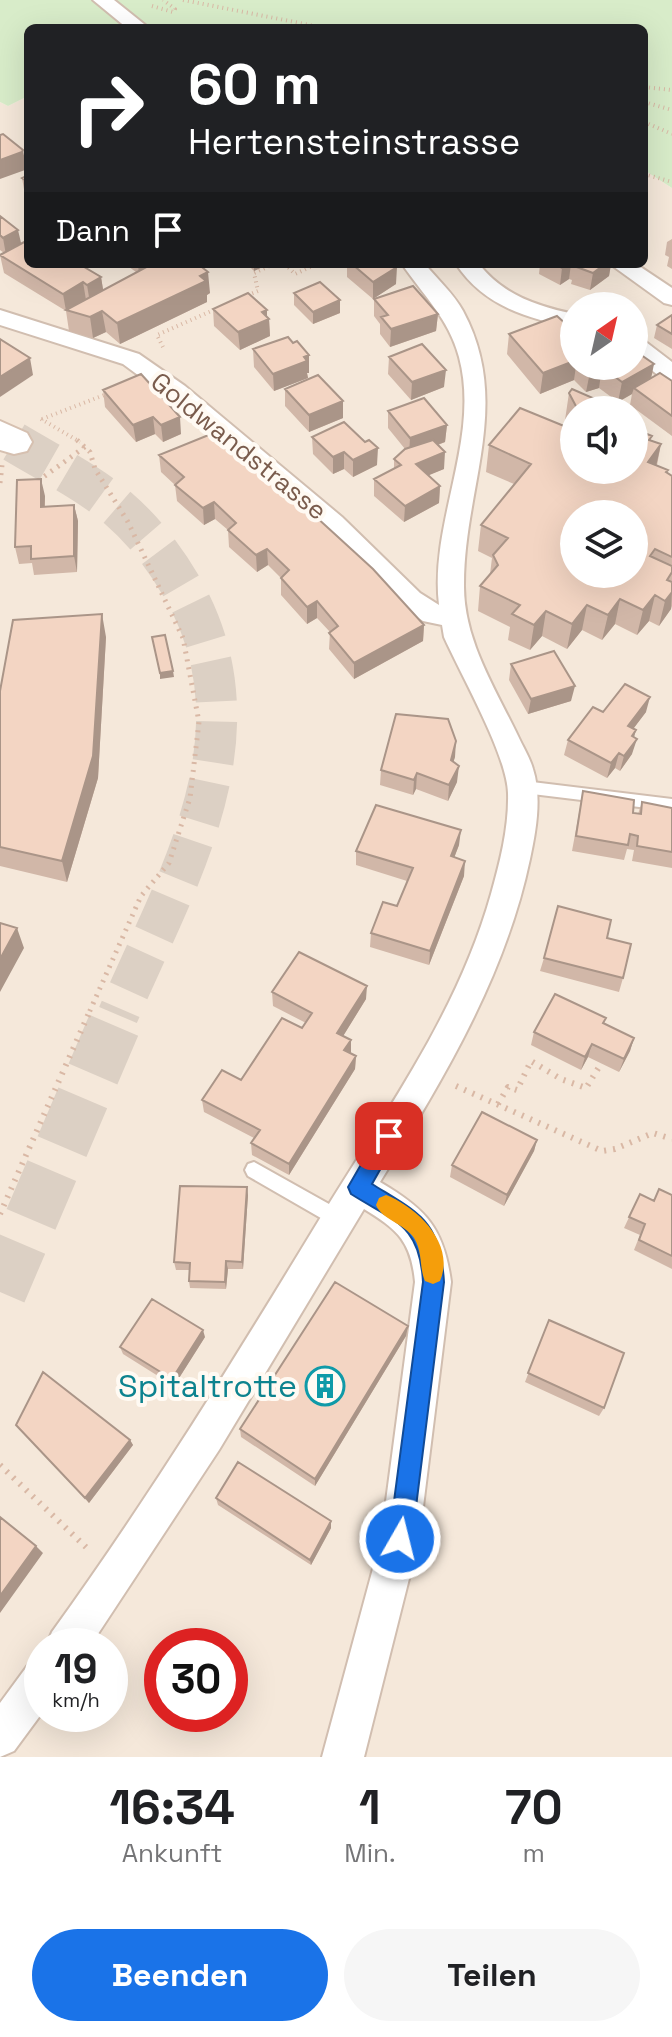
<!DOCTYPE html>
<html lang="de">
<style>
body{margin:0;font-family:"Space Grotesk",sans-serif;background:#f6f6f6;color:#202124;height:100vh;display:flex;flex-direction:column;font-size:30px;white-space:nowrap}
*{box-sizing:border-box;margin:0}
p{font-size:26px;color:#757577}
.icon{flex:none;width:44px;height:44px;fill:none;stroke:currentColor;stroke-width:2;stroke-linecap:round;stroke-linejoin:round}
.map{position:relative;height:1757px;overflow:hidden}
.details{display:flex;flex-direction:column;background:#fff;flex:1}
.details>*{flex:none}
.hud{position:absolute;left:24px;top:24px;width:624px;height:244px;border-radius:12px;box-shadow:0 8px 32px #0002;background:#202124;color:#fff;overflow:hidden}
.needle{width:52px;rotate:34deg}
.tools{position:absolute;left:560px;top:292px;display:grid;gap:16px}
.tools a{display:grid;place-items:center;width:88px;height:88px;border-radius:50%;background:#fff;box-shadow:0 8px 32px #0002;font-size:40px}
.speed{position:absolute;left:24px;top:1628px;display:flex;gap:16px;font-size:40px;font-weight:700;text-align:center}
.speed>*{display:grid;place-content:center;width:104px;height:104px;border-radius:50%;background:#fff;box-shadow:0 8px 32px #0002;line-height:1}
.speed small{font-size:20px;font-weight:400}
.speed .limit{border:12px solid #d22;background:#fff;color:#111}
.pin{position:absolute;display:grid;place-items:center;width:68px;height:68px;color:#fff;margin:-34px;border-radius:16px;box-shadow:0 4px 12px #0006}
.me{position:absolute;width:88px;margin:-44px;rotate:8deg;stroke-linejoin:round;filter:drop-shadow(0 0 6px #0008)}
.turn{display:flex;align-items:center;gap:28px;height:168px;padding:0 32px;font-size:36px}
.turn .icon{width:104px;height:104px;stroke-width:2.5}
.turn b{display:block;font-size:56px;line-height:68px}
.then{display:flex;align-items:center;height:76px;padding:0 32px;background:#0003;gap:16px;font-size:30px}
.eta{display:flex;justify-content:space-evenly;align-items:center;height:136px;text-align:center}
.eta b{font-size:48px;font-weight:600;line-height:56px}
.cta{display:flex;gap:16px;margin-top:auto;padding:16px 32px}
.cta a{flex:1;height:92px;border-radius:48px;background:#1a73e8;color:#fff;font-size:32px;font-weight:600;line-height:92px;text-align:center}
.cta a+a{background:#f6f6f6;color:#202124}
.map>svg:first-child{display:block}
.residential{fill:#f5e8da;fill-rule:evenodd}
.green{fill:#d8ecc9}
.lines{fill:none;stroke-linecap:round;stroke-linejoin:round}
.secondary-tunnel-far1{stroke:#dcd0c4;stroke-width:41;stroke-dasharray:41 20;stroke-linecap:butt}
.secondary-tunnel{stroke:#dcd0c4;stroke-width:53;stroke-dasharray:53 26;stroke-linecap:butt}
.lane-casing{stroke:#d1beb0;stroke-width:4}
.street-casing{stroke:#d1beb0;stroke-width:4}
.secondary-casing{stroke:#d6c0b0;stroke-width:4}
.path-far2{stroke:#d9b8a5;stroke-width:4;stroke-dasharray:1 4;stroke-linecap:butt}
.path-far1{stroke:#d9b8a5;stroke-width:5;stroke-dasharray:2 6;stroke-linecap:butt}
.path{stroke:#d9b8a5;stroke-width:6;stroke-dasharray:2 7;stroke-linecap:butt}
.lane{fill:#fff;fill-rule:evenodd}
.street{fill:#fff;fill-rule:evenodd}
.secondary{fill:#fff;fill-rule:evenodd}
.wall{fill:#d1b7a8}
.shaded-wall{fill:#aa9588}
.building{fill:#f3d5c3;stroke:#aa9588;stroke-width:2;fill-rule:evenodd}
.route{fill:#1a73e8;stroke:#114b97;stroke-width:2}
.slow{fill:#f59e0b}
.labels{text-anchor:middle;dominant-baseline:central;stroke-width:8;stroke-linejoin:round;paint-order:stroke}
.street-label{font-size:26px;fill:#7a5c4d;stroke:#fffaf3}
.near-culture-label{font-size:32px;fill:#0d838f;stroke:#fffaf3;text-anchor:end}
</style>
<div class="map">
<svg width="672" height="1757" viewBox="0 0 672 1757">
<rect width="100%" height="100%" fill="#fdf6ec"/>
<path class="residential" d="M28,96V264H644V170L672,188V1757H0V102L8,106ZM574,306H634V366H574ZM574,410H634V470H574ZM574,514H634V574H574ZM42,1646H110V1714H42ZM162,1646H230V1714H162Z"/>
<path class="green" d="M0,0H672V188L644,170V28H28V96L8,106L0,102Z"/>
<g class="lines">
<path class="secondary-tunnel-far1" d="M14,442C47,462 82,479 112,503C145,530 170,564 190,602C261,745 174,884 118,1015"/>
<path class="secondary-tunnel" d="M0,1292L119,1013"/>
<g class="lane-casing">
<path id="lane" d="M524,781L672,799V811L524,793L516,787Z
M254,1162L345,1213L348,1219L345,1225L339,1228L333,1225L248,1176L245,1170L248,1164Z"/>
</g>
<g class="street-casing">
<path id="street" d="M93,0H114L149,28H127Z
M402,264H425C437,279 454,294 463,311C513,404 464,487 464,584C463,639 495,688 518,736C523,747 530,758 533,769C542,797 536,831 530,859C505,978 443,1079 380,1182C426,1209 444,1228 451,1282L419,1539L364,1757H322L381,1539L415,1282C411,1241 398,1230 364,1209L219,1450L90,1646H46L52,1632C148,1499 234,1360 319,1220C383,1115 457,1015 491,894C500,862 509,827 508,793C507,755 461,675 444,637L442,625L423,621L402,607L324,529L169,398L123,364L0,325V310L139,354L185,386L342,517L420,593L439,605C429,522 481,439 459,357C449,319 423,295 402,264Z
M456,264H479C503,295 537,306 574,314V328C526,318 484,306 456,264Z
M610,264H636L672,288V305L664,303Z
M634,336L642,339L672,362V382L664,380L634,356Z
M42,1659V1713L14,1751L0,1757V1703L28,1665Z"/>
</g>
<g class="secondary-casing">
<path id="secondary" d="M0,421L27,433L32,442L27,451L14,454L0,450Z"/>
</g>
<path class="path-far2" d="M183,0L325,28
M152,6L173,12L175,9L163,0
M644,87L672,90
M644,102L672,110
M644,122L672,134
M644,174L672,182
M285,264L295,274L317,264
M243,297L258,291L254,273L274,264
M163,347L157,335L216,309
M41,419L80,442
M42,419L107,394"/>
<path class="path-far1" d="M77,440L90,452L95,469L128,522L183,638L199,722L190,798L169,863L141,896L88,1015
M38,481L86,446
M0,483L2,465"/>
<path class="path" d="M456,1086L602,1151L615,1149L653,1133L672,1139
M498,1104L508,1087L517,1090L531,1061L561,1079L586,1088L599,1067
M0,1214L89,1013
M0,1465L89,1550"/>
<use href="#lane" class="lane"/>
<use href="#street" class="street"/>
<use href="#secondary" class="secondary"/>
</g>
<path class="wall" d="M28,175V197L25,195L22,178Z
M0,216L21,244L101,277L103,290L136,272L125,264H198L210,293L207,295V302L120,344L106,332L93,338L69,331L66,311L4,273L0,255L4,253L0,250Z
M672,239V269L667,266L669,257L665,255L667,242Z
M247,264H269L254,271Z
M347,264H393L396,284L373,299L347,277Z
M540,264H611L609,276L590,290L571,284L572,280L569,279L560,285L539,274Z
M294,293L340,313L313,324L294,305Z
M374,299L438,314L436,331L390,347L380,334V324L374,316Z
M213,309L267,310V317L269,319L270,336L240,350L214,326Z
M672,315V349L654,338L657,325Z
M509,334L574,366H634L651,378L672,381V436L630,405L632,394L618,402L599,388L586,392L574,380L540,394L507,354Z
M293,343L309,355V373H307L308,378L274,391L254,367L253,349Z
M389,357L444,387L411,400L388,374Z
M141,374L181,434L163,442L155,434L136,442L105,407L103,390Z
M285,389L343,418L309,432L285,406Z
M569,393L602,405L613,410H574V470L639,431L651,440L661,444L657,465L672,476V606L671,609L659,626L649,621L637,635L615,624L602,640L582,630L567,649L542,636L530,650L508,640L510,627L478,611L480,586L490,574L492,558L478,551L481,525L514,484L486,472L489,445L564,426L567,424L565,420Z
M388,411L447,425L445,442L438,445L444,469L428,475L440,486L439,503L404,522L374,496V479L394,469V459L405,449L388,428Z
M312,437L377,465L353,477L344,469L333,474L313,454Z
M159,455L424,625L423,641L354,679L329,649L330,632L317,618L307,624L281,595V578L268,565L257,572L229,547L228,530L215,519L204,525L177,501L175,485L161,472Z
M45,496V506L74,505L78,521L77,572L34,575L32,563L19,564L15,547Z
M106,637L98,778L67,882L0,866V691Z
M511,664L571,701L528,714L509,680Z
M603,712H646L633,729L632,754L620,771L615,768L607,778L564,755L568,740Z
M455,757L453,762L457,782L448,801L416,789L413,795L380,785L381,770Z
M583,791L633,813L638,814L642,802L672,808V868L632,861L634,850L627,849L624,860L572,851Z
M459,845L454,858L464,876L429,965L370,947L371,933L397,906L407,881L356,865V851Z
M607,938L623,978L619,992L540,971L544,958Z
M272,992L366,999L343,1036L350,1054L356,1056L355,1069L289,1175L252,1155L251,1143L254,1138L204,1112L202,1100L241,1080L302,1028L306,1023L273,1006Z
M604,1023L634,1038L630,1051L619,1072L588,1057L581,1070L531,1045L534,1032Z
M537,1140L534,1151L504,1206L450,1177L452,1165Z
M640,1194L654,1201L672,1195V1269L634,1250L640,1235L624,1228Z
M248,1195L243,1269H228L226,1289L190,1288L189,1281V1270H176L174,1262Z
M549,1320L604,1408L599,1416L525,1382Z
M408,1326L406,1336L315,1486L241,1437L240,1429Z
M205,1337L174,1386L123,1354L120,1347Z
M16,1425L130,1440L133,1445L89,1503Z
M216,1498L331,1521V1528L311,1565L218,1505Z"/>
<path class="shaded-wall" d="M23,150L26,167L25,170L0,179V160Z
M647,166L644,183V168Z
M18,230L22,247L6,255L3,238Z
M138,264H159L139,275Z
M254,264H269L254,271Z
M567,264H571L569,279L560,285L562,268Z
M605,264H611L609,276L590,290L593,273Z
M397,267L396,284L373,299V282Z
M208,272L210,293L207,295V302L120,344L117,323Z
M101,277L104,295L90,303L87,285Z
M83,282L86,300L66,311L63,294Z
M340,300V313L313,324V312Z
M267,310V320L269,319L270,336L240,350L238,332L262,312Z
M102,311L106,332L93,338L90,317Z
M438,314L436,331L390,347L391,329Z
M309,355V373H307L308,378L274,391L273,374Z
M30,358L33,375L0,397V377Z
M574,361V366H576L574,380L540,394L543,373Z
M654,364L650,384L634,388L632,394L618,402L622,382Z
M602,367L599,388L586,392L590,372Z
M446,370L444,387L411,400L412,382Z
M343,401V418L309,432V415Z
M153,417L155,434L136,442L133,425Z
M180,417L181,434L163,442L161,425Z
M447,425L445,442L409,455L410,438Z
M661,444L655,471L648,462Z
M378,448L377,465L353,477V460Z
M344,452V469L333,474V457Z
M445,452L444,469L415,481L416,464Z
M41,479L45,496L44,523L41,507Z
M440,486L439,503L404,522L405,506Z
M214,502L215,519L204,525L203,508Z
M74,505L78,521L77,572L74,556Z
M267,549L268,565L257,572L256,555Z
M672,592L671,609L659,626L665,601Z
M655,595L649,621L637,635L643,610Z
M620,599L615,624L602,640L608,615Z
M317,601V618L307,624V607Z
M587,605L582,630L567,649L572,624Z
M546,611L542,636L530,650L534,625Z
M102,614L106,637L98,778L67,882L62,861Z
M424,625L423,641L354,679V663Z
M173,671L174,677L160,679V673Z
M575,686L571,701L528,714L531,699Z
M650,697L646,712L624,741L628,726Z
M636,730L632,745L637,739L632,754L620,771L624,756L632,736Z
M456,741L455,757L449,776L451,760Z
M619,753L615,768L607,778L611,763Z
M459,766L457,782L448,801L449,785Z
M417,773L416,789L413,795L414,780Z
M461,830L459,845L449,871L451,856Z
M465,861L464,876L429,965L430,951Z
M17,928L24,948L0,992V959Z
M367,986L366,999L337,1046V1033Z
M634,1038L630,1051L619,1072L624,1059Z
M351,1040V1053L344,1050Z
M592,1044L588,1057L581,1070L585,1057Z
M356,1056L355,1069L289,1175V1164Z
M537,1140L534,1151L504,1206L507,1195Z
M247,1187L248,1195L243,1269L242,1262Z
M226,1261L228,1269L226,1289L225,1282Z
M408,1326L406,1336L315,1486V1479Z
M203,1330L205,1337L174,1386L172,1379Z
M130,1440L133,1445L89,1503L85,1498Z
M331,1521V1528L311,1565L310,1560Z
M36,1546L43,1553L0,1613V1596Z"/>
<path class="building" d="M3,134L23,150L22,152L0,160V135Z
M28,175V182L22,178Z
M0,216L18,230L3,238L0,235Z
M28,240V264H79L101,277L87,285L83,282L63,294L0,255Z
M152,264H198L208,272L200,276L206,281L117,323L102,311L90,317L66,310Z
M352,264H393L397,267L373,282Z
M555,264H567L562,268Z
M576,264H605L593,273L574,266Z
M320,282L340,300L313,312L294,293Z
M413,286L438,314L391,329L381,317L388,315L374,299Z
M248,293L267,310L262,312L269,319L238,332L213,309Z
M672,315V334L657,325Z
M557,316L567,325L574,322V361L543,373L509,334Z
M288,337L293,343L297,341L309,355L304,357L307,361L273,374L253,349Z
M0,339L30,358L0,377Z
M422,344L446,370L412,382L389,357Z
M634,350L654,364L622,382L602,367L590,372L584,366H634Z
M660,373L672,381V416L634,388Z
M141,374L180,417L161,425L153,417L133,425L103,390Z
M318,375L343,401L309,415L285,389Z
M572,389L602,402L600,404L613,410H578L569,393Z
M424,398L447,425L410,438L388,411Z
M520,408L564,426L574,415V470H634V425L639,427L637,430L652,436L649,440L661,444L648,462L668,470L666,472L672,476V557L655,549L650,556L672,566V572L667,580L672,582V592L665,601L655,595L643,610L620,599L608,615L587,605L572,624L546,611L534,625L512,614L520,605L480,586L498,565L493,555L508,538L481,525L531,464L489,445ZM574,514H634V574H574Z
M344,422L365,442L369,440L378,448L353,460L344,452L333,457L312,437Z
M221,430L373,569L424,625L354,663L329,633L338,626L317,601L307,607L281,578L289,570L267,549L256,555L228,530L236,523L214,502L203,508L175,485L184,477L159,455Z
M433,440L445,452L416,464L440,486L405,506L374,479L401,465L394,459L405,449Z
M41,479V507L74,505V556L31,559V546L15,547L17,480Z
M102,614L93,756L62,861L0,847V691L13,620Z
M165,635L173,671L160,673L152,637Z
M554,651L575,686L531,699L511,664Z
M625,684L650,697L628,726L636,730L632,736L637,739L624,756L619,753L611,763L568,740L593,707L603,712Z
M396,714L448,719L456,741L451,760L459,766L449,785L417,773L414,780L381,770Z
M583,791L634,800L633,813L641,814L642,802L672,808V852L637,846L638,836L630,834L628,845L576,836Z
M376,805L461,830L451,856L465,861L430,951L371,933L383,902L397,906L413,868L356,851Z
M558,906L611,920L607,938L631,944L623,978L544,958Z
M0,923L17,928L0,959Z
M299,952L367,986L337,1033L351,1040L344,1050L356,1056L289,1164L251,1143L260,1130L202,1100L222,1070L241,1080L282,1018L302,1028L312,1013L272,992Z
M555,994L606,1018L603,1023L634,1038L624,1059L592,1044L585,1057L534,1032Z
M482,1112L537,1140L507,1195L452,1165Z
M180,1186L247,1187L242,1262L226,1261L225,1282L189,1281L190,1263L174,1262Z
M659,1189L672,1195V1256L639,1240L645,1224L629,1217L640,1194L654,1201Z
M335,1282L408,1326L315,1479L240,1429Z
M152,1299L203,1330L172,1379L120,1347Z
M549,1320L624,1353L604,1408L528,1373Z
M43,1372L130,1440L85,1498L16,1425Z
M238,1462L331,1521L310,1560L216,1498Z
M0,1517L36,1546L0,1596Z"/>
<path class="route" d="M389,1127L396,1130L399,1136L372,1184C420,1214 440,1220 444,1282L412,1539L409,1547L400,1551L392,1547L389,1539L423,1282C420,1224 395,1222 351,1194L348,1187L381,1130Z"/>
<path class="slow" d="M386,1195C417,1207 456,1244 440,1281L433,1284L425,1281C419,1267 423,1252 414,1238C404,1223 382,1220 376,1205L379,1198Z"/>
<defs>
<g id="building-ring" transform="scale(2)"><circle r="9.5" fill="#fffaf3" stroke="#0f9aa8" stroke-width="1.5"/><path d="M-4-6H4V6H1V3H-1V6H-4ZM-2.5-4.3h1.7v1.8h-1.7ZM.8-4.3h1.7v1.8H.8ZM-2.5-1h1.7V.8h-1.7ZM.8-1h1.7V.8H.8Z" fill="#0f9aa8"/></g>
</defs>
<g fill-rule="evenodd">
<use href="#building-ring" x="325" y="1386"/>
</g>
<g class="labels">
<g class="street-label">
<text transform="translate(239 446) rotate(39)">Goldwandstrasse</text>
</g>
<g class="near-culture-label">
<text x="297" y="1386">Spitaltrotte</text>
</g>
</g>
</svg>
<div class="tools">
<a><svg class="needle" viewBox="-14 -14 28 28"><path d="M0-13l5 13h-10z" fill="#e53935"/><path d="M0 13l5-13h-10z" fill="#757577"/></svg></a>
<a><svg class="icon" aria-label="sound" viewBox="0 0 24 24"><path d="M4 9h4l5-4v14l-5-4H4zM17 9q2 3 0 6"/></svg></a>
<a><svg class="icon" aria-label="layers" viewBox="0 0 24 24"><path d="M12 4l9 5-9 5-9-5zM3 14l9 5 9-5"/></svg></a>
</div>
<div class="speed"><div>19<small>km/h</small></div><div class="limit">30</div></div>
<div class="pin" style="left:389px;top:1136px;background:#d93025"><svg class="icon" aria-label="arrive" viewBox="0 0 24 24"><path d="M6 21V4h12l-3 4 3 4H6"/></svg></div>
<svg class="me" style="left:400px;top:1539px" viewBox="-20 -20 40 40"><circle r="17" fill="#1a73e8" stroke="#fff" stroke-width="3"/><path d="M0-11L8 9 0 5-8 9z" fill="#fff"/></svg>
<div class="hud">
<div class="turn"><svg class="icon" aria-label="right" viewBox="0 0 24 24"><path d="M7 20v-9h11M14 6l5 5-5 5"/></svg><div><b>60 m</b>Hertensteinstrasse</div></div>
<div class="then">Dann<svg class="icon" aria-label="arrive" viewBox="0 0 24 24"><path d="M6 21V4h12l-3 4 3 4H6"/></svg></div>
</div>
</div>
<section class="details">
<div class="eta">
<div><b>16:34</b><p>Ankunft</p></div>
<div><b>1</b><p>Min.</p></div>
<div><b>70</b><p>m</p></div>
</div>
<div class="cta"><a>Beenden</a><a>Teilen</a></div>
</section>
